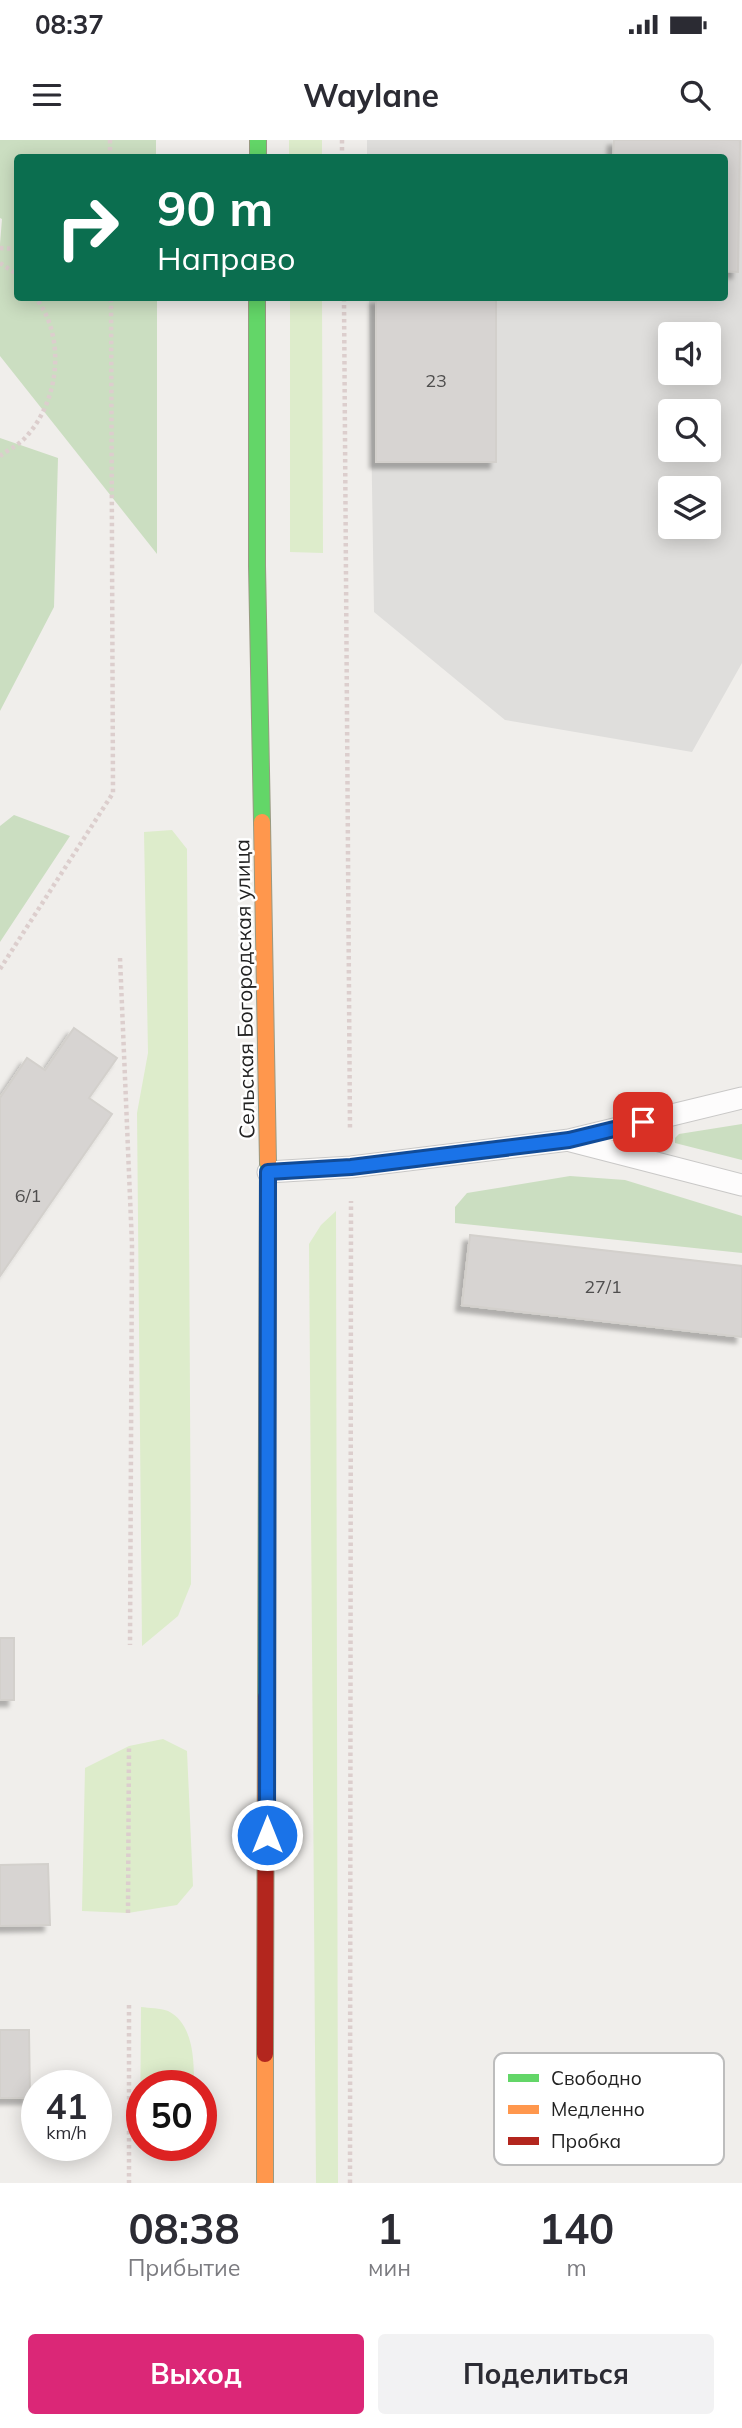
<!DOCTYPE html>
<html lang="ru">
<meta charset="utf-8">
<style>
body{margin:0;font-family:Mulish,sans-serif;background:#f2f2f3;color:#2b2b33;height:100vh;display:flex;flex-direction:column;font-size:26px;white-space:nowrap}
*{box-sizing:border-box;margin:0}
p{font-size:23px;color:#7c7c81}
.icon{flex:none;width:38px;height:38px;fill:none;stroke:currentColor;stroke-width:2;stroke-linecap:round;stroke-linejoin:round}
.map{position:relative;height:2043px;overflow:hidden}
.sheet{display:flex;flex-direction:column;background:#fff;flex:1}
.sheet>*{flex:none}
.hud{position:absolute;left:14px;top:14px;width:714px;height:147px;border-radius:7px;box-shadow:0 4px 18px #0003;background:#0b6e4f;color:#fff;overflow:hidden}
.fabs{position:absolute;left:658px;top:182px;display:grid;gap:14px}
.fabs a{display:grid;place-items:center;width:63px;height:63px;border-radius:7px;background:#fff;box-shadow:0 4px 18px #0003;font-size:35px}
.speed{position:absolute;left:21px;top:1930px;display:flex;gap:14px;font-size:35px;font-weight:700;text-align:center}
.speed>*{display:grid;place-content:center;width:91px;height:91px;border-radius:50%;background:#fff;box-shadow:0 4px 18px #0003;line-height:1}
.speed small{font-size:18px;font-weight:400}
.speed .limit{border:10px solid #d22;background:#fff;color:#111}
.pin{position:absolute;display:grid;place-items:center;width:60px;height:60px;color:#fff;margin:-30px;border-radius:14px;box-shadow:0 4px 10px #0006}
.me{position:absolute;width:77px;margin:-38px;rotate:0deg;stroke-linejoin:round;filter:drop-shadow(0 0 5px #0008)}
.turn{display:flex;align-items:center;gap:24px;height:147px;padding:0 28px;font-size:32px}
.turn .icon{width:91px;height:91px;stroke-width:2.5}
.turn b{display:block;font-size:49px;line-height:60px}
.eta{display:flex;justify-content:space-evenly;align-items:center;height:119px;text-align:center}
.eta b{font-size:42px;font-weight:700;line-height:49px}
.action{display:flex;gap:14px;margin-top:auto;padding:14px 28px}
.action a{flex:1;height:80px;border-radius:7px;background:#db2777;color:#fff;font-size:28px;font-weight:700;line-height:80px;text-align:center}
.action a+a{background:#f2f2f3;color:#2b2b33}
.status{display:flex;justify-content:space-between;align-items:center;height:49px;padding:0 35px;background:#fff;direction:ltr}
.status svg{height:19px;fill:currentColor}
header{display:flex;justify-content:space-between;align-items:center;height:91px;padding:0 28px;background:#fff;font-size:32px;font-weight:700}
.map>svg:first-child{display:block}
.residential{fill:#dfdedc;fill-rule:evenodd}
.grass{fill:#ddeccb}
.forest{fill:#cbdec1}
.building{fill:#d7d4d2;stroke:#d3d0cc;stroke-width:2;filter:url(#shadow)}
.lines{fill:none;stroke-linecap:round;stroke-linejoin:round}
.lane-casing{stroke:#c9c8c7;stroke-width:23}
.fast-casing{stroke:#999a82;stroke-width:18}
.slow-casing{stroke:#999a82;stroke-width:18}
.jam-casing{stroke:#999a82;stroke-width:18}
.path{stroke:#dccecd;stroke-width:4.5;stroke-dasharray:3.5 3.5;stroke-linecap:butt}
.lane{stroke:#fdfcfc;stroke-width:21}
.fast{stroke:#63d668;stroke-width:16}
.slow{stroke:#ff974d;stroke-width:16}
.jam{stroke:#b3261e;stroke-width:16}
.route-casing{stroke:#114b97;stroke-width:18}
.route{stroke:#1a73e8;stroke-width:12}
.labels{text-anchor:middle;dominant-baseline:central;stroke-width:5;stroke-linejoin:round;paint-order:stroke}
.number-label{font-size:18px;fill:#4f4e4e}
.street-label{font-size:21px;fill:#222;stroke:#fff}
.key{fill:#fff;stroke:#bdbdbd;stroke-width:2}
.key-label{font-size:19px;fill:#222}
</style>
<div class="status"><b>08:37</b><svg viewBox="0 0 49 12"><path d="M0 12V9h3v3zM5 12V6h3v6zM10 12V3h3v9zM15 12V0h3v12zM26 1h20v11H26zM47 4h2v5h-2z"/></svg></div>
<header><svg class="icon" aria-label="menu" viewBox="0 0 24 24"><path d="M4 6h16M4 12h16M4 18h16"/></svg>Waylane<svg class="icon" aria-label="search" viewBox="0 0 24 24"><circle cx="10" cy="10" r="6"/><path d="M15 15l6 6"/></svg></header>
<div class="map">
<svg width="742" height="2043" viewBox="0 0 742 2043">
<defs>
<filter id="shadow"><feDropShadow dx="-6" dy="6" stdDeviation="2" flood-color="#0004"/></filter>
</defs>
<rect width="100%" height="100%" fill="#f0eeeb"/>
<path class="residential" d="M367,0H742V523L692,612L505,580L374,472L369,158H724V18L367,17ZM670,194H709V233H670ZM670,271H709V310H670ZM670,348H709V387H670Z"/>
<path class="grass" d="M289,0H322V17H289Z
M290,158H322L323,413L290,412Z
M172,690L187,709L191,1444L178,1476L142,1506L137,973L148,913L144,692Z
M336,1071L338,2043H316L309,1104L321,1085Z
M163,1599L187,1611L193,1746L177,1765L128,1773L82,1771L85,1628L129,1606Z
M141,1867C149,1868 160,1868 168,1871C194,1884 194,1921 194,1946H142L143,2006L140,2007Z"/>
<path class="forest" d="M0,0H156V17L18,18V158H157V414L0,216V104L2,79L0,78Z
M0,298L58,318L54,467L0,571Z
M14,675L70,696L0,802V686Z
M742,984V1020L675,1003V998L679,994Z
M570,1036L625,1040L742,1076V1113L455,1083V1067L467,1053Z"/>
<path class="building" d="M614,0H740L738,132L724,131V18H613Z
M376,158H496V322H376Z
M74,888L117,918L89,958L112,974L0,1136V958L27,918L45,930Z
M470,1095L742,1126V1197L462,1165Z
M0,1498H14V1560H0Z
M48,1724L50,1785L0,1786V1725Z
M0,1890H29L30,1958H0Z"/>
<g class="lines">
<g class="lane-casing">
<path id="lane" d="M571,1001L742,1045
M268,1032L351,1027L569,1000L742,958"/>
</g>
<g class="fast-casing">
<path id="fast" d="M258,0V18
M257,158V426L262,682
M266,1557L268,1023"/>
</g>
<g class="slow-casing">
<path id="slow" d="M262,682L268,1023
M265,2043V1914"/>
</g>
<g class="jam-casing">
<path id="jam" d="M265,1914L266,1557"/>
</g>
<path class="path" d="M110,0V18
M342,0V18
M0,108L18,109
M0,123L18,135
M344,158L350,990
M0,316C7,311 16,306 23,300C59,264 67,199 36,158
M120,818L132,1105L130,1505
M0,829L113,653L111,158
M128,1773L129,1606
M129,1865V2043
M350,2043L351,1061"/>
<use href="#lane" class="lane"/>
<use href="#fast" class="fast"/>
<use href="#slow" class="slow"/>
<use href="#jam" class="jam"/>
</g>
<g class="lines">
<g class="route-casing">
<path id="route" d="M267,1695L268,1032L351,1027L569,1000L643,982"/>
</g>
<use href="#route" class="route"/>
</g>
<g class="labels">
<g class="number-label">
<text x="436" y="240">23</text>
<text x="28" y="1055">6/1</text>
<text x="603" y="1146">27/1</text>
</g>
<g class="street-label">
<text transform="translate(244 849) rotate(-91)">Сельская Богородская улица</text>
</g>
</g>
<rect x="494" y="1913" width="230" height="112" rx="10" class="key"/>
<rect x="508" y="1934" width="31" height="8" fill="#63d668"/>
<rect x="508" y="1965" width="31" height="9" fill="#ff974d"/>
<rect x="508" y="1997" width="31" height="8" fill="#b3261e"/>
<g class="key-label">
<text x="551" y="1945">Свободно</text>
<text x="551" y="1976">Медленно</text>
<text x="551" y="2008">Пробка</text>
</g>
</svg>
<div class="fabs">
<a><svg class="icon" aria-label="sound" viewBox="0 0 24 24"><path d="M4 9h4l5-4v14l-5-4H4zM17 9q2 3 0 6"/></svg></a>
<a><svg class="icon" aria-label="search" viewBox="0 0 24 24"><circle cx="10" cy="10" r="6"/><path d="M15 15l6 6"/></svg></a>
<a><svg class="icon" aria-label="layers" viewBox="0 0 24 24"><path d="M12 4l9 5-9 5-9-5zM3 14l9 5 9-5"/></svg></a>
</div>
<div class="speed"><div>41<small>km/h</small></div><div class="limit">50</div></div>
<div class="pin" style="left:643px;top:982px;background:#d93025"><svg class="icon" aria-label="arrive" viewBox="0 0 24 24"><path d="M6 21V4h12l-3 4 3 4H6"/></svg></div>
<svg class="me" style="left:267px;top:1695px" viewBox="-20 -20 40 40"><circle r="17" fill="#1a73e8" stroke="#fff" stroke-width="3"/><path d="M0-11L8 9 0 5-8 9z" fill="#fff"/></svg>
<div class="hud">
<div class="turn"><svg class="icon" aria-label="right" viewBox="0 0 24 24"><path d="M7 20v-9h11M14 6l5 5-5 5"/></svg><div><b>90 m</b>Направо</div></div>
</div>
</div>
<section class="sheet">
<div class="eta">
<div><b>08:38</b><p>Прибытие</p></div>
<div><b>1</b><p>мин</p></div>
<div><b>140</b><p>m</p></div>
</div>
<div class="action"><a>Выход</a><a>Поделиться</a></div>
</section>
